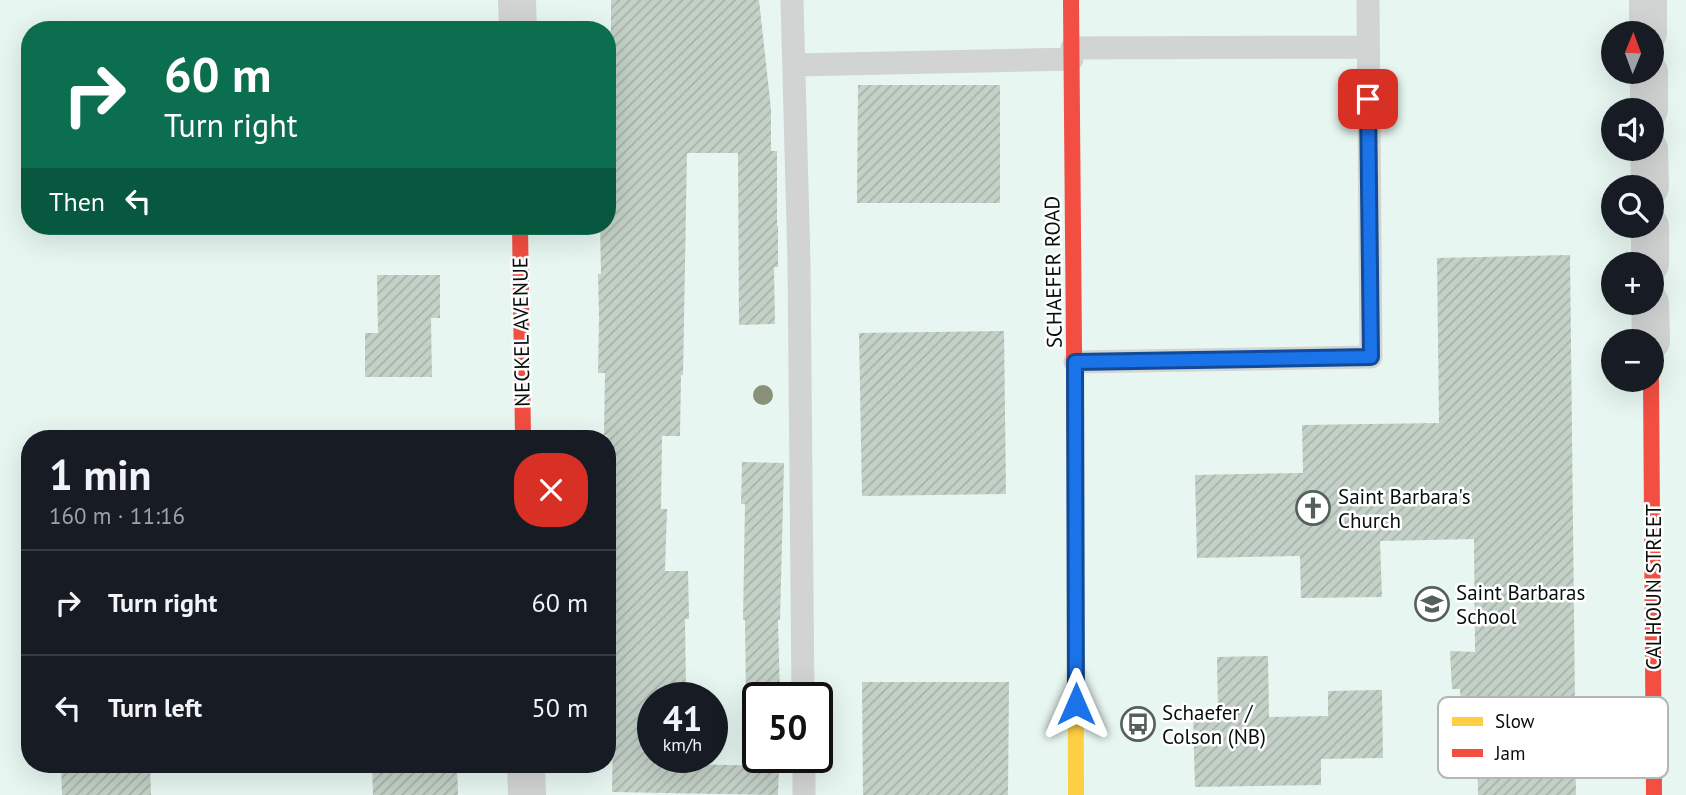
<!DOCTYPE html>
<meta charset="utf-8">
<style>
body{margin:0;font-family:"PT Sans",sans-serif;background:#20242c;color:#f1f3f6;height:100vh;display:flex;flex-direction:column;font-size:26px;white-space:nowrap}
*{box-sizing:border-box;margin:0}
p{font-size:23px;color:#9ea1a6}
.icon{flex:none;width:38px;height:38px;fill:none;stroke:currentColor;stroke-width:2;stroke-linecap:round;stroke-linejoin:round}
.map{position:relative;flex:1;overflow:hidden}
.details{position:absolute;left:21px;top:430px;width:595px;height:343px;display:flex;flex-direction:column;background:#171b24;border-radius:28px;box-shadow:0 7px 28px #0002}
.details>*{flex:none}
.guide{position:absolute;left:21px;top:21px;width:595px;height:214px;border-radius:28px;box-shadow:0 7px 28px #0002;background:#0b6e4f;color:#fff;overflow:hidden}
.needle{width:46px;rotate:1deg}
.buttons{position:absolute;left:1601px;top:21px;display:grid;gap:14px}
.buttons a{display:grid;place-items:center;width:63px;height:63px;border-radius:50%;background:#171b24;box-shadow:0 7px 28px #0002;font-size:35px}
.speed{position:absolute;left:637px;top:682px;display:flex;gap:14px;font-size:35px;font-weight:700;text-align:center}
.speed>*{display:grid;place-content:center;width:91px;height:91px;border-radius:50%;background:#171b24;box-shadow:0 7px 28px #0002;line-height:1}
.speed small{font-size:18px;font-weight:400}
.speed .limit{border:4px solid #111;border-radius:10px;background:#fff;color:#111}
.pin{position:absolute;display:grid;place-items:center;width:60px;height:60px;color:#fff;margin:-30px;border-radius:14px;box-shadow:0 4px 10px #0006}
.me{position:absolute;width:77px;margin:-38px;rotate:0deg;stroke-linejoin:round;filter:drop-shadow(0 0 5px #0008)}
.turn{display:flex;align-items:center;gap:24px;height:147px;padding:0 28px;font-size:32px}
.turn .icon{width:91px;height:91px;stroke-width:2.5}
.turn b{display:block;font-size:49px;line-height:60px}
.then{display:flex;align-items:center;height:66px;padding:0 28px;background:#0003;gap:14px;font-size:26px}
.round{display:grid;place-items:center;flex:none;width:74px;height:74px;border-radius:28px;background:#20242c}
.head{display:flex;align-items:center;justify-content:space-between;height:119px;padding:0 28px}
h1{font-size:42px;font-weight:700;line-height:52px}
ul{padding:0;list-style:none}
li{display:flex;align-items:center;gap:21px;height:105px;padding:0 28px;border-top:2px solid #363941}
li div{flex:1}
li b{display:block;font-size:26px}
li em{font-style:normal}
.map>svg:first-child{display:block}
.building{fill:url(#building-hatch)}
.lines{fill:none;stroke-linecap:round;stroke-linejoin:round}
.lane{stroke:#d1d4d3;stroke-width:23}
.street{stroke:#d1d4d3;stroke-width:38}
.slow{stroke:#ffcf43;stroke-width:16}
.jam{stroke:#f24e42;stroke-width:16}
.tree{fill:#8a9178}
.route-casing{stroke:#114b97;stroke-width:18}
.route{stroke:#1a73e8;stroke-width:12}
.labels{text-anchor:middle;dominant-baseline:central;stroke-width:5;stroke-linejoin:round;paint-order:stroke}
.street-label{font-size:21px;fill:#070f0d;stroke:#fff}
.poi-label{font-size:21px;fill:#070f0d;stroke:#fff;text-anchor:start}
.key{fill:#fff;stroke:#b5b7b6;stroke-width:2}
.key-label{font-size:19px;fill:#070f0d}
</style>
<div class="map">
<svg width="1686" height="795" viewBox="0 0 1686 795">
<defs>
<pattern id="building-hatch" width="6" height="6" patternUnits="userSpaceOnUse" patternTransform="scale(1.75)"><rect width="6" height="6" fill="#c3d1c7"/><path d="M-1 1l2-2M0 6l6-6M5 7l2-2" fill="none" stroke="#a6b2aa"/></pattern>
</defs>
<rect width="100%" height="100%" fill="#e7f6f1"/>
<path class="building" d="M611,0H759L771,109V151H777V226H778V267H774L775,324L739,325L738,153H687L683,375H681L680,436H662L661,509H667L665,571H688L689,619H685L686,698H653V758H684L683,764L779,766L778,795L612,792L613,732L607,733V435H604L605,373H598L599,318L598,274H601L600,226H607V31H611Z
M858,85H1000V203H857Z
M1570,255L1576,795H1478L1477,742L1463,743L1460,689H1452L1450,651L1475,652L1474,539L1380,541L1382,597L1301,598L1300,556L1197,558L1195,475L1303,473L1302,425L1439,423L1437,258Z
M377,275H440V318H431L432,377H365V333H378Z
M1004,331L1006,494L862,496L859,333Z
M742,462L784,463L780,620H778L780,698H746L745,620H743L745,504H741Z
M1268,656L1269,717L1328,716V691L1382,690L1383,758L1321,759V785L1195,787L1193,712L1218,711L1217,657Z
M862,682H1009L1008,795H863Z
M61,765H150L151,795H62Z
M372,765H457L458,795H373Z"/>
<g class="lines">
<path class="lane" d="M792,0L799,263L803,698
M1072,48L1368,47
M794,65L1072,59
M1075,362L1371,357L1368,0
M804,758V795"/>
<path class="street" d="M517,0L518,30
M1648,0V33
M1649,72V110
M1649,149L1650,187
M1650,226V264
M1650,303L1651,341
M526,765L527,795"/>
<path class="slow" d="M1075,466L1076,795"/>
<path class="jam" d="M1071,0L1075,466
M520,226L523,439
M1651,380L1654,795"/>
</g>
<circle class="tree" cx="763" cy="395" r="10"/>
<g class="lines">
<g class="route-casing">
<path id="route" d="M1076,704L1075,362L1371,357L1368,99"/>
</g>
<use href="#route" class="route"/>
</g>
<defs>
<g id="church-ring" transform="scale(1.75)"><circle r="9.5" fill="#fff" stroke="#55605d" stroke-width="1.5"/><path d="M-1.2-6h2.4v3.5h3.3v2.4h-3.3V6h-2.4V-.1h-3.3v-2.4h3.3Z" fill="#55605d"/></g>
<g id="school-ring" transform="scale(1.75)"><circle r="9.5" fill="#fff" stroke="#55605d" stroke-width="1.5"/><path d="M0-5L7-2L0 1L-7-2ZM-4 1L0 2.5L4 1V4Q0 6-4 4Z" fill="#55605d"/></g>
<g id="bus-ring" transform="scale(1.75)"><circle r="9.5" fill="#fff" stroke="#55605d" stroke-width="1.5"/><path d="M-5-6H5V4H4V6H2V4H-2V6H-4V4H-5ZM-3.5-4V0h7V-4ZM-3.5 1.2v1.5H-2V1.2ZM2 1.2v1.5H3.5V1.2Z" fill="#55605d"/></g>
</defs>
<g fill-rule="evenodd">
<use href="#church-ring" x="1313" y="508"/>
<use href="#school-ring" x="1432" y="604"/>
<use href="#bus-ring" x="1138" y="724"/>
</g>
<g class="labels">
<g class="street-label">
<text transform="translate(1053 272) rotate(-91)">SCHAEFER ROAD</text>
<text transform="translate(521 332) rotate(-91)">NECKEL AVENUE</text>
<text transform="translate(1653 587) rotate(-90)">CALHOUN STREET</text>
</g>
<g class="poi-label">
<text x="1338" y="496">Saint Barbara's<tspan x="1338" dy="24">Church</tspan></text>
<text x="1456" y="592">Saint Barbaras<tspan x="1456" dy="24">School</tspan></text>
<text x="1162" y="712">Schaefer /<tspan x="1162" dy="24">Colson (NB)</tspan></text>
</g>
</g>
<rect x="1438" y="697" width="230" height="81" rx="10" class="key"/>
<rect x="1452" y="717" width="31" height="9" fill="#ffcf43"/>
<rect x="1452" y="749" width="31" height="8" fill="#f24e42"/>
<g class="key-label">
<text x="1495" y="728">Slow</text>
<text x="1495" y="760">Jam</text>
</g>
</svg>
<div class="buttons">
<a><svg class="needle" viewBox="-14 -14 28 28"><path d="M0-13l5 13h-10z" fill="#e53935"/><path d="M0 13l5-13h-10z" fill="#9ea1a6"/></svg></a>
<a><svg class="icon" aria-label="sound" viewBox="0 0 24 24"><path d="M4 9h4l5-4v14l-5-4H4zM17 9q2 3 0 6"/></svg></a>
<a><svg class="icon" aria-label="search" viewBox="0 0 24 24"><circle cx="10" cy="10" r="6"/><path d="M15 15l6 6"/></svg></a>
<a>+</a>
<a>−</a>
</div>
<div class="speed"><div>41<small>km/h</small></div><div class="limit">50</div></div>
<div class="pin" style="left:1368px;top:99px;background:#d93025"><svg class="icon" aria-label="arrive" viewBox="0 0 24 24"><path d="M6 21V4h12l-3 4 3 4H6"/></svg></div>
<svg class="me" style="left:1076px;top:704px" viewBox="-20 -20 40 40"><path d="M0-17L14 15 0 8-14 15z" fill="#1a73e8" stroke="#fff" stroke-width="4"/></svg>
<div class="guide">
<div class="turn"><svg class="icon" aria-label="right" viewBox="0 0 24 24"><path d="M7 20v-9h11M14 6l5 5-5 5"/></svg><div><b>60 m</b>Turn right</div></div>
<div class="then">Then<svg class="icon" aria-label="left" viewBox="0 0 24 24"><path d="M17 20v-9H6M10 6l-5 5 5 5"/></svg></div>
</div>
<section class="details">
<div class="head"><div><h1>1 min</h1><p>160 m · 11:16</p></div><a class="round" style="background:#d93025;color:#fff"><svg class="icon" aria-label="close" viewBox="0 0 24 24"><path d="M6 6l12 12M18 6L6 18"/></svg></a></div>
<ul>
<li><svg class="icon" aria-label="right" viewBox="0 0 24 24"><path d="M7 20v-9h11M14 6l5 5-5 5"/></svg><div><b>Turn right</b></div><em>60 m</em></li>
<li><svg class="icon" aria-label="left" viewBox="0 0 24 24"><path d="M17 20v-9H6M10 6l-5 5 5 5"/></svg><div><b>Turn left</b></div><em>50 m</em></li>
</ul>
</section>
</div>
